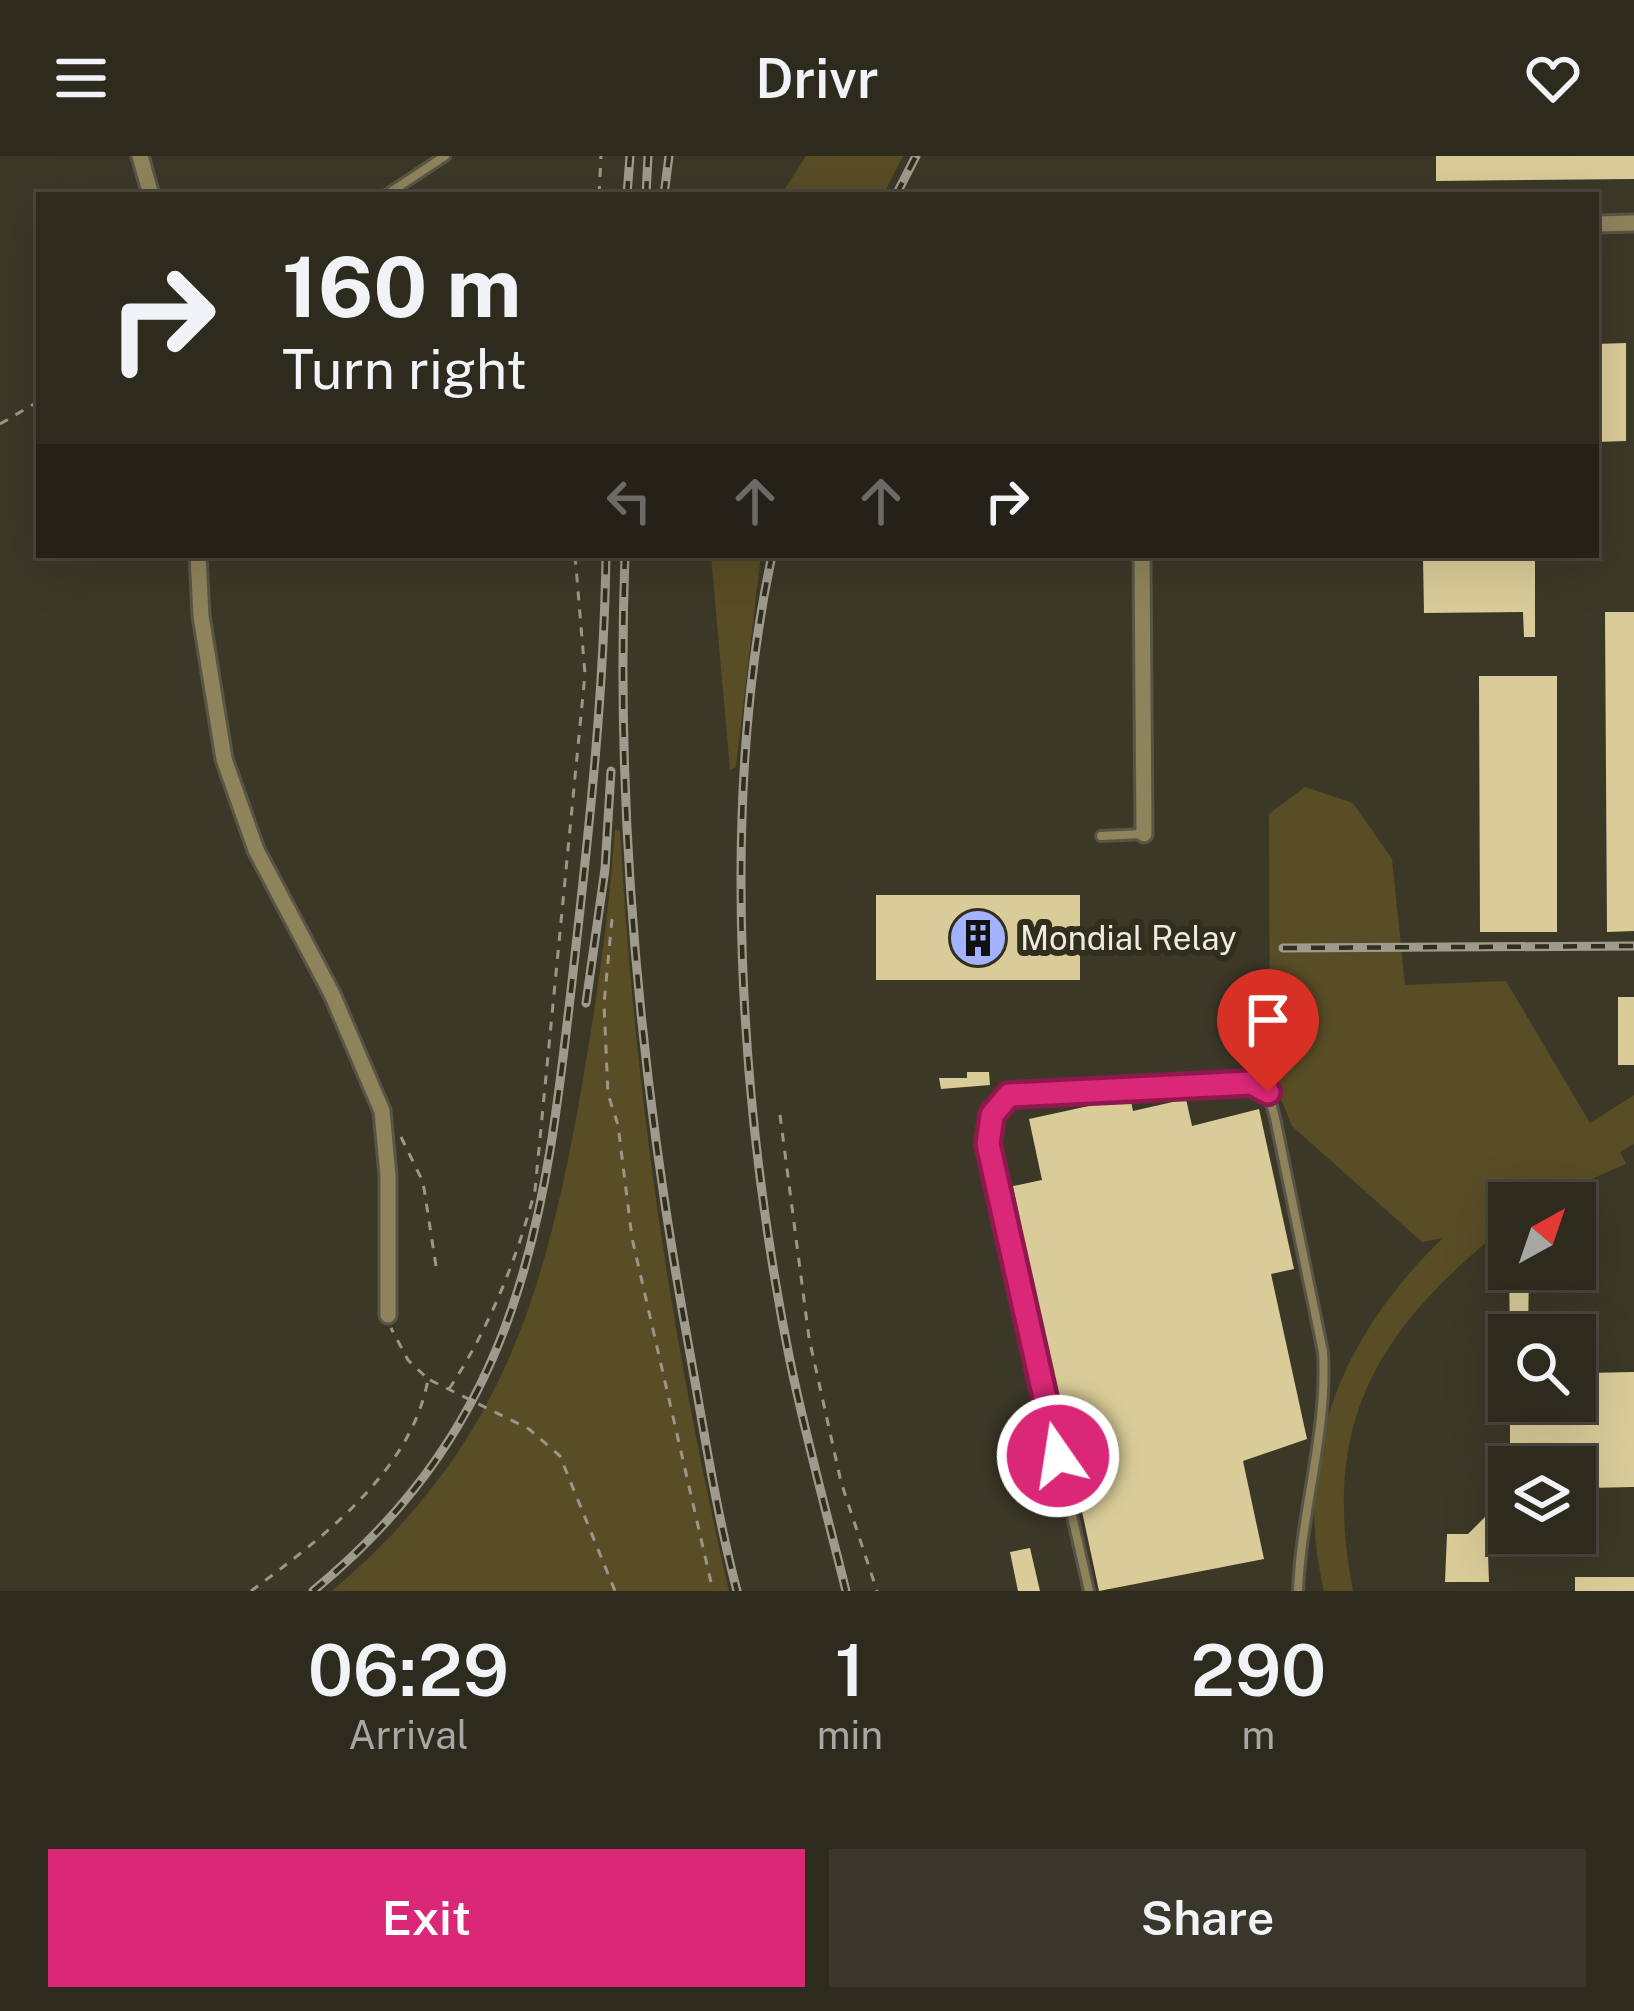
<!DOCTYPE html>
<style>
body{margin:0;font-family:"Public Sans",sans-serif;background:#39362b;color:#f1f3f6;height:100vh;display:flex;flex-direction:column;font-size:45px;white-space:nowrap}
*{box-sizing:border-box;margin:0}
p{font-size:39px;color:#a7a7a4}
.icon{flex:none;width:66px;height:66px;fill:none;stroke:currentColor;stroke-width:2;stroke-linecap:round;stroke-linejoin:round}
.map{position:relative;height:1435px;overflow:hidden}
.drawer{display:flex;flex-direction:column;background:#2d2a1e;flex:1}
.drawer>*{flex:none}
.guide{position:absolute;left:36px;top:36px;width:1563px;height:366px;border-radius:0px;box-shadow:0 12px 48px #0002,0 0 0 3px #48463c;background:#2d2a1e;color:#f1f3f6;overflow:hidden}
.needle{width:78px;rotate:40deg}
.tools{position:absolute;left:1488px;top:1026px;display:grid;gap:24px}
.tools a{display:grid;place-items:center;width:108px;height:108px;border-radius:0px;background:#2d2a1e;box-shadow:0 12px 48px #0002,0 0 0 3px #48463c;font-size:60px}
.pin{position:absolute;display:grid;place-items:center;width:102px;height:102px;color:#fff;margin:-123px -51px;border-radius:50% 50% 50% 0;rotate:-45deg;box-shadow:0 0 12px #0007}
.pin .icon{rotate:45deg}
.me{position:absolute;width:132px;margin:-66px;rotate:347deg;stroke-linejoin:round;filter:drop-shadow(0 0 9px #0008)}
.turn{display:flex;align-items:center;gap:42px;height:252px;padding:0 48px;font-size:54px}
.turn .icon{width:156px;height:156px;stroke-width:2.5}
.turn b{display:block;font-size:84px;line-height:102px}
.lanes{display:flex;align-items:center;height:114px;padding:0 48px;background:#0003;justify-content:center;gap:60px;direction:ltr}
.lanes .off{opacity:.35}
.eta{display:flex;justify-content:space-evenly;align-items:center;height:204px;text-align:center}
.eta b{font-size:72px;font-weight:600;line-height:84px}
.cta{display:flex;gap:24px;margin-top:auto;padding:24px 48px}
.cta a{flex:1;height:138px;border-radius:0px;background:#db2777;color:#fff;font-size:48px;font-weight:600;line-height:138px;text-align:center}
.cta a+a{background:#39362b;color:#f1f3f6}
header{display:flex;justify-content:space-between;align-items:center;height:156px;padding:0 48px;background:#2d2a1e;font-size:54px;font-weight:600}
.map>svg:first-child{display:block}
.green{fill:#584d25}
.building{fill:#dacc98}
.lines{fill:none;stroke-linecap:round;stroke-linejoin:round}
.service-casing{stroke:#585546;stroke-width:14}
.minor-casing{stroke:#585546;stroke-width:21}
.path{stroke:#9a968a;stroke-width:3;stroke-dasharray:9 9;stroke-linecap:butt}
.service{stroke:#8e835a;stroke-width:8}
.minor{stroke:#8e835a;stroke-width:15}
.rail-casing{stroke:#9e9b8e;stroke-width:9}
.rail{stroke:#322e1e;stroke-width:4.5;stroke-dasharray:14;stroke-linecap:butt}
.route-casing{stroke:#8e194d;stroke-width:30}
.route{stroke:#db2777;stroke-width:21}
.labels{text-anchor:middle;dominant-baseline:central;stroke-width:12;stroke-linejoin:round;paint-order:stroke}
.poi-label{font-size:33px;fill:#eeebe1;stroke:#322e1e;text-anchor:start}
</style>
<header><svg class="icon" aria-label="menu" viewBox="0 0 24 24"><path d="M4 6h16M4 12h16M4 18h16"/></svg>Drivr<svg class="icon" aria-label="heart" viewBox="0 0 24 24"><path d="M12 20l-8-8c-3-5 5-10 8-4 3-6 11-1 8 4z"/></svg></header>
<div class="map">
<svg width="1634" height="1435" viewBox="0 0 1634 1435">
<rect width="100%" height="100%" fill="#3c3828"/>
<path class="green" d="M806,0H903L883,39H781Z
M711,399H761L736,611L730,614Z
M1305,631L1353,647L1392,703L1405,829L1506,825L1590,967L1634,939V988L1620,996L1626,1008L1536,1047H1509V1068C1378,1172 1320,1264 1353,1435H1324C1291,1298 1344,1177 1443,1082L1422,1086L1292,970L1270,915L1269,658Z
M615,673L620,675C634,931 671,1185 729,1435H332C500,1292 544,1144 581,935C596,848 609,761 615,673Z"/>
<path class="building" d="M1436,0H1634V23L1436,25Z
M1626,187V285L1596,286V188Z
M1465,399L1535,401V481H1524L1523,456L1424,457L1423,402Z
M1605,456H1634V775L1607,776Z
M1479,520H1557V776H1480Z
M876,739H1080V824H876Z
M1618,841H1634V909H1618Z
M967,916H989L990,929L941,933L939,922H967Z
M1130,941L1133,955L1186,943L1192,970L1259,953L1294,1113L1271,1118L1307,1283L1243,1305L1264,1403L1099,1435L1042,1168L1037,1169L1017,1080L1023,1078L1013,1030L1042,1024L1029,963Z
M1509,1113H1529L1528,1179H1510Z
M1634,1216V1331L1587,1332V1311H1510V1245H1587V1217Z
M1487,1359L1499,1365L1504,1378L1498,1392L1488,1398L1489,1426H1445L1447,1378H1468Z
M1030,1392L1040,1435H1018L1010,1396Z
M1575,1421H1634V1435H1575Z"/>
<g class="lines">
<g class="service-casing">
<path id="service" d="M386,39L445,0
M1101,680L1142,678
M1089,1435L988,988L992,959L1009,939L1252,927L1268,936L1275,962L1323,1196C1328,1275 1301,1356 1298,1435"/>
</g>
<g class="minor-casing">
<path id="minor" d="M140,0L151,39
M1596,68L1634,67
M198,399L201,460L224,603L256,694L332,838L382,955L388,1020V1159
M1142,399L1144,678"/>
</g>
<path class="path" d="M599,39L601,0
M0,268L39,245
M612,763L604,848L608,938L618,969L632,1082L713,1435
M780,959L809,1182L841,1326L877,1435
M401,981L423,1026L436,1110
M430,1224L529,1273L560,1300L615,1435
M449,1233C489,1173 517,1103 535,1034L585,518L575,399
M251,1435C321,1383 412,1315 428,1223L408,1204L391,1172"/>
<use href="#service" class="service"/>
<use href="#minor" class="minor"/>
<g class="rail-casing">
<path id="rail" d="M627,39L630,0
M646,39L648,0
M664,39L669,0
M896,39L916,0
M625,399C615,668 642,939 691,1203C705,1281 717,1359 737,1435
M772,399C719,648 740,956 790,1205C806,1282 827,1358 846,1435
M1283,792L1634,790
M586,847L605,713L611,615
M313,1435C528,1258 546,1056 575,799C590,665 604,534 606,399"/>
</g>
<use href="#rail" class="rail"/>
</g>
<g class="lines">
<g class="route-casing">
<path id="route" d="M1058,1300L988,988L992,959L1009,939L1252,927L1268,936"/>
</g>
<use href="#route" class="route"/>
</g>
<defs>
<g id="building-disc" transform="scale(3)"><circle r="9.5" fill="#a3b2fd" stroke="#322e1e"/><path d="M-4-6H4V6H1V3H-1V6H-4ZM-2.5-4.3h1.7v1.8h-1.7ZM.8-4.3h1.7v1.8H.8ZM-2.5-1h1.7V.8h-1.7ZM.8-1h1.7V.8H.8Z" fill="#111"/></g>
</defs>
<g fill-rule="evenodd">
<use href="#building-disc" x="978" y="782"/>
</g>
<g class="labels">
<g class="poi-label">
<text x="1020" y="782">Mondial Relay</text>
</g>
</g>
</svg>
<div class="tools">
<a><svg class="needle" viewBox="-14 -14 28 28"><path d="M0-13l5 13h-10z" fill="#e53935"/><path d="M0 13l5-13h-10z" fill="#a7a7a4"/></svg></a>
<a><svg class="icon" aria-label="search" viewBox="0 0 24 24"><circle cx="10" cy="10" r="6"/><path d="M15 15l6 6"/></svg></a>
<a><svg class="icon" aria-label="layers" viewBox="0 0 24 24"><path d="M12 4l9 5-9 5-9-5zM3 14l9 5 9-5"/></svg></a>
</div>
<div class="pin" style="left:1268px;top:936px;background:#d93025"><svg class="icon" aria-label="arrive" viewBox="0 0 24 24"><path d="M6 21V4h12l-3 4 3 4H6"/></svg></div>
<svg class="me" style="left:1058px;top:1300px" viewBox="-20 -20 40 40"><circle r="17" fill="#db2777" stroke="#fff" stroke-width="3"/><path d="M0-11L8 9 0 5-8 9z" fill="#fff"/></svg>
<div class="guide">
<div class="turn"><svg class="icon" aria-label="right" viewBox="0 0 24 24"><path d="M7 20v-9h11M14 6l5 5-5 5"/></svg><div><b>160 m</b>Turn right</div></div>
<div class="lanes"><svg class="icon off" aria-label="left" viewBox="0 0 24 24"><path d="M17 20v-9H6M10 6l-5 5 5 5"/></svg><svg class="icon off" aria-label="ahead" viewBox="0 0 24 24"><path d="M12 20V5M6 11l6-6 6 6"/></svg><svg class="icon off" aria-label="ahead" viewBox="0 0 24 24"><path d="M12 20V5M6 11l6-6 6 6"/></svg><svg class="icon" aria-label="right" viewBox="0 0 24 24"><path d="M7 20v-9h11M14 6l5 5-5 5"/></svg></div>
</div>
</div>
<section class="drawer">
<div class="eta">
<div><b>06:29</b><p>Arrival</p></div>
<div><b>1</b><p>min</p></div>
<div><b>290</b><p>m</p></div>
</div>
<div class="cta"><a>Exit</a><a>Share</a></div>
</section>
